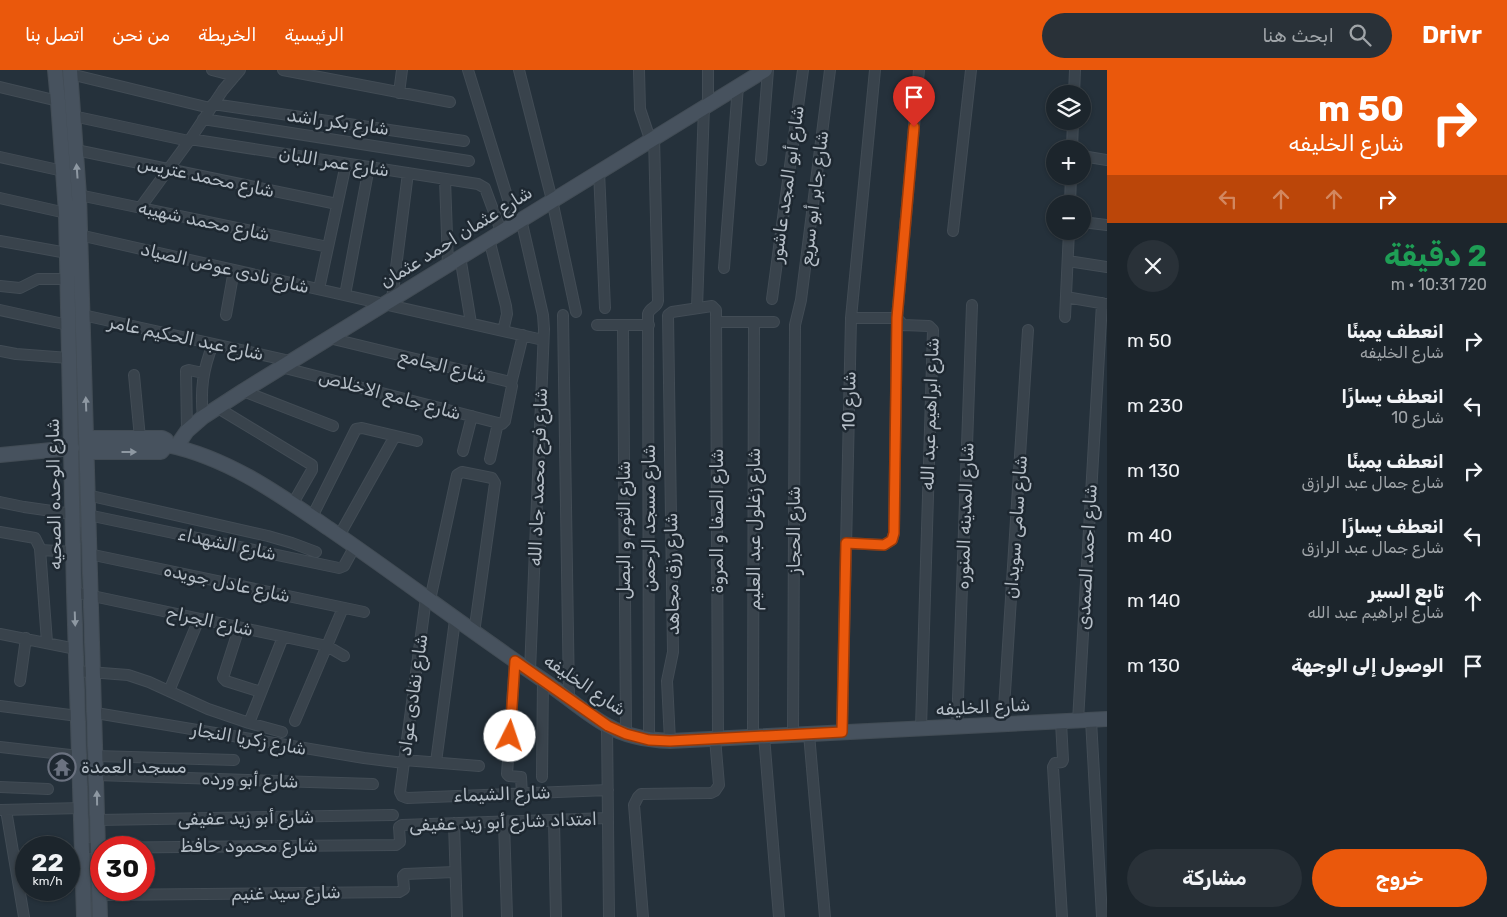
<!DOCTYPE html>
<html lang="ar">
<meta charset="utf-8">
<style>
body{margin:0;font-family:Rubik,Cairo,sans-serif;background:#293138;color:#f1f3f6;direction:rtl;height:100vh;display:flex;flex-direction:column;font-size:19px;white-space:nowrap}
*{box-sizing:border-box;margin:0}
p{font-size:16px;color:#a0a5a9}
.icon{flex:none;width:28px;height:28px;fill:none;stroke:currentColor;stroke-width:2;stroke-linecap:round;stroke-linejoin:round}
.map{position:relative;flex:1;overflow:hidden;direction:ltr}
.side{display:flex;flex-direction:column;background:#1c252c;width:400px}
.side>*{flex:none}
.banner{background:#ea580c;color:#fff;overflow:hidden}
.buttons{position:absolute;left:1046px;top:15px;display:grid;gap:10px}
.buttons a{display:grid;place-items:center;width:45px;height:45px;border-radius:50%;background:#1c252c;box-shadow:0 1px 4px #0004,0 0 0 1px #3a4248;font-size:25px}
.speed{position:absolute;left:15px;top:766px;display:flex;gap:10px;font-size:25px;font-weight:700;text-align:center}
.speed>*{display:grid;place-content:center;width:65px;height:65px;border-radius:50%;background:#1c252c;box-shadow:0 1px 4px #0004,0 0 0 1px #3a4248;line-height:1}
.speed small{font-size:12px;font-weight:400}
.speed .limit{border:8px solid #d22;background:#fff;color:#111}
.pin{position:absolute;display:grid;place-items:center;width:42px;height:42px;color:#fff;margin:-51px -21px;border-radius:50% 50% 50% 0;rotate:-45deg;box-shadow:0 0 5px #0007}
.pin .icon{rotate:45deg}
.me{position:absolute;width:55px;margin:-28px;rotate:4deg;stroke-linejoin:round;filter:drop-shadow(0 0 4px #0008)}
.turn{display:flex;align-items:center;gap:18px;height:105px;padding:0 20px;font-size:22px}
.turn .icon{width:65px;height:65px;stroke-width:2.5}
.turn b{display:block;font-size:35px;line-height:42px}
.lanes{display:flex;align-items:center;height:48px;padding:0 20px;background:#0003;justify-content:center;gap:25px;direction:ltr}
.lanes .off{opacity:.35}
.round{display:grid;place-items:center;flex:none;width:52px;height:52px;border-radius:26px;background:#293138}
.overview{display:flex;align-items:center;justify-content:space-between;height:85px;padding:0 20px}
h1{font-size:30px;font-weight:700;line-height:38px;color:#1e9e55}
.primary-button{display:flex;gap:10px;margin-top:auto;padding:10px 20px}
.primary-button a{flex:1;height:58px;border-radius:30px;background:#ea580c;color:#fff;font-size:20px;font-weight:700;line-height:58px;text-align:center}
.primary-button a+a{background:#293138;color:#f1f3f6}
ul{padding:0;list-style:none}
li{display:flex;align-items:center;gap:15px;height:65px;padding:0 20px}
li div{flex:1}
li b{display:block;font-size:19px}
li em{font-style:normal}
header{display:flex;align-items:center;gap:30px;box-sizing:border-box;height:70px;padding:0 25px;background:#ea580c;color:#fff}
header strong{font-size:24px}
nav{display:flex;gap:28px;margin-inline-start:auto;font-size:18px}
.search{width:350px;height:45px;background:#293138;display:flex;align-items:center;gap:12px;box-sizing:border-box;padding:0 18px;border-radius:28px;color:#a0a5a9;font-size:19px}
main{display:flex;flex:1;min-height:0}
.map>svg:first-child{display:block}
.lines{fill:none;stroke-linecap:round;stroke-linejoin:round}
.street-casing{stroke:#424c55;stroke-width:12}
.secondary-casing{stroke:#424c55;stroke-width:16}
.street{stroke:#39434c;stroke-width:10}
.secondary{stroke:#47525e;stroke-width:14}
.oneway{fill:#8e98a2}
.route-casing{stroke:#983908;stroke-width:12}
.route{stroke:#ea580c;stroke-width:9}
.labels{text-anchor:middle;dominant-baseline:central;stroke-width:5;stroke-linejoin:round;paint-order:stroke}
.street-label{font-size:18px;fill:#b5bec7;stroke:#1e2831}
.poi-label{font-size:18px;fill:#b5bec7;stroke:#1e2831;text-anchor:start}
</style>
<header>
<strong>Drivr</strong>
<div class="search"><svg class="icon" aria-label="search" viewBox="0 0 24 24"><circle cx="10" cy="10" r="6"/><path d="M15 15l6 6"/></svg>ابحث هنا</div>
<nav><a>الرئيسية</a><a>الخريطة</a><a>من نحن</a><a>اتصل بنا</a></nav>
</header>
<main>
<section class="side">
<div class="banner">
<div class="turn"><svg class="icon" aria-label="right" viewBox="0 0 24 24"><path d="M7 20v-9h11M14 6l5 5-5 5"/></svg><div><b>50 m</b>شارع الخليفه</div></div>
<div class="lanes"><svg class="icon off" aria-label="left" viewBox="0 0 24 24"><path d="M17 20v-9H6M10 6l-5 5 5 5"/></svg><svg class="icon off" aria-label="ahead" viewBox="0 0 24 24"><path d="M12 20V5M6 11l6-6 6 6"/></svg><svg class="icon off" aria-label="ahead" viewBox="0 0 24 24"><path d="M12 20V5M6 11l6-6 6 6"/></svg><svg class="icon" aria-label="right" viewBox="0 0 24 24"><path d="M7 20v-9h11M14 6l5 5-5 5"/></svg></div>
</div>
<div class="overview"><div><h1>2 دقيقة</h1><p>720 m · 10:31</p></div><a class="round"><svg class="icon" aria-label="close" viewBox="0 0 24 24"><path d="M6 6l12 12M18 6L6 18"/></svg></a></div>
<ul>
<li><svg class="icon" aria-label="right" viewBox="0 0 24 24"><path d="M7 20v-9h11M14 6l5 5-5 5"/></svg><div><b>انعطف يمينًا</b><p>شارع الخليفه</p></div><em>50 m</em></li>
<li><svg class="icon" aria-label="left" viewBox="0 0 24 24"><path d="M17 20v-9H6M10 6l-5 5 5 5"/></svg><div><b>انعطف يسارًا</b><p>شارع 10</p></div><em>230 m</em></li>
<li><svg class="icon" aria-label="right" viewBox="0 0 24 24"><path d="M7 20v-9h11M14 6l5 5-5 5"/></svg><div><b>انعطف يمينًا</b><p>شارع جمال عبد الرازق</p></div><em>130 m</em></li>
<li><svg class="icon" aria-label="left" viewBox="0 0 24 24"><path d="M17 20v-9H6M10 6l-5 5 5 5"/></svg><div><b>انعطف يسارًا</b><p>شارع جمال عبد الرازق</p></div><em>40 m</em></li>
<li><svg class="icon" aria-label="ahead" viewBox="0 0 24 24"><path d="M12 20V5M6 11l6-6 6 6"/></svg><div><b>تابع السير</b><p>شارع ابراهيم عبد الله</p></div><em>140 m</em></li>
<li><svg class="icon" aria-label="arrive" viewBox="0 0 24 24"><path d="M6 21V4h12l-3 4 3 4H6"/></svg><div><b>الوصول إلى الوجهة</b></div><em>130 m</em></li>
</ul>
<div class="primary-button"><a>خروج</a><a>مشاركة</a></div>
</section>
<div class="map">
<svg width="1107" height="847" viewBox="0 0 1107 847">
<rect width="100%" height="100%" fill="#25313b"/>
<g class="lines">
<g class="street-casing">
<path id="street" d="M212,0L235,6
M283,0L450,32
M468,0L515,152
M519,0L552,130L576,242
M639,0L640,39L650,69
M70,4L210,38
M0,17L58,31
M399,23L402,0
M1074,24L1075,0
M213,34L464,71
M708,34V0
M73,46L189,71
M203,49L469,91
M190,69L478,114L485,118L501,161
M1072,79L1073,51
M76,80L337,134
M1082,86L1107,90
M0,87L63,101
M761,90L768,0
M599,101L605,238
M445,109L448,194
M79,125L328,177
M0,128L66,143
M1070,134L1071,106
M140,138L189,71L223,20L240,0
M521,149L543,245L544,259L530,601
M1082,152L1107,155
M953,161L971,0
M75,164L543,270
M489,169L506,236L507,244L503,261
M0,171L67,183
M460,186L471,253
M1068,191L1107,197
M724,198L738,16
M0,216L20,218L38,209H67
M319,219L346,94
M345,225L369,97
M1066,227L1106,234
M392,229L408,103
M772,229L803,0
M697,238L704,36
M0,240L68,255
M83,245L290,291
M226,245L234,200
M563,245L569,628
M1065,247L1069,161
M851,248H897
M897,248L903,255L929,256L933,260L921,658
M716,252H774
M597,255H649
M623,255L626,664
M329,268L510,312L512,316L505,351L502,354L498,353
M0,281L16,284L69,288
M281,297L498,353
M134,305L140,368
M511,314L523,265
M243,321L333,356
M218,338L312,395V400L292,435
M203,347C200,320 203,299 213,274
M187,361L186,301L189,300L203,303
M463,381L472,346
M490,389L498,353
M87,425L268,466L292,473L316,482
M0,432L24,437L73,444
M88,445L339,498L344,496L355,476
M312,447L356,359L362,358L417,371
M0,462L35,468L41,480L74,482
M339,466L395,366
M846,473L884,475L892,470L894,463L897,248L919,0
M40,479L47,572
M89,484L364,542
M74,522L327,576L344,586
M426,528L400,722L402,726L407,728L608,720
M430,530L457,405L462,402L492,408L495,413L474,563
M239,558L223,608L226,611L261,622
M0,564L76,579
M515,591L507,704L509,706L521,707L522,724
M76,601L128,605L149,612L208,639L249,653L282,662
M20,611L26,568
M169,621L199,549
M0,636L78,646
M96,643L364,688L404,693
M1091,650L1102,847
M295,651L343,538
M1078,651L1102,233
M1061,652L1063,690L1062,692L1055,693L1053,697L1062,847
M249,653L283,567
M1003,654L1028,260
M607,656L609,847
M957,657L972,235
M842,662L851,248L875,0
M809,664L825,847
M793,665L795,255L801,230L830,0
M764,666L779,847
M753,667L754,252
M649,670L648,244C650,237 657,238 658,231L654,67
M670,671L667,611L673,582L668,245L672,242L712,236L716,240L718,668
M0,677L79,686
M96,686L234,690
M404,690L479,696
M436,692L455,550
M96,705L373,714
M542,707L543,609
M0,717L48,719
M1,740L81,738
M6,740L24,847
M98,750L393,745
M554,750L556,847
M504,752L507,847
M454,753L457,847
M82,778L396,775L400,772L399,757L402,755L608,748
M69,806L82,804
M100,825L399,822L404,819L403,806L405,804L455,802
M643,847L634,735L638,727L641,724L711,723L715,721L719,715L715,668"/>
</g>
<g class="secondary-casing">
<path id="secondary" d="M55,0L58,31L66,143L74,522L84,847
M70,0L79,125L100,847
M87,368H162L166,370L167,375
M167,375C229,388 280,425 331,460C401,508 469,560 540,608C563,623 584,643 608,656C627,667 649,670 670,671L1107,649
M176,377L187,361L203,347L243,321L765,0
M87,382H161L167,375
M0,385L72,378"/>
</g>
<use href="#street" class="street"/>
<use href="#secondary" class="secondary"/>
</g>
<defs><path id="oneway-solid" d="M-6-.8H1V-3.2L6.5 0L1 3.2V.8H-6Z" transform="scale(1.25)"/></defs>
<g class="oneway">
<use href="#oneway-solid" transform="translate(77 101) rotate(-94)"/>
<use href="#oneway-solid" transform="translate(86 334) rotate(-92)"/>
<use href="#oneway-solid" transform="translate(129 382)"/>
<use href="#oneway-solid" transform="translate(75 549) rotate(88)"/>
<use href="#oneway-solid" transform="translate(97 728) rotate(-91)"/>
</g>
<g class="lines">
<g class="route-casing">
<path id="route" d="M510,666L515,591L608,656L626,664L649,670L670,671L842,662L846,473L884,475L892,470L894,463L897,248L914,57"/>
</g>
<use href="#route" class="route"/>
</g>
<defs>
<g id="temple-ring" transform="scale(1.4375)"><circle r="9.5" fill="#1e2831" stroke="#6b7280" stroke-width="1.5"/><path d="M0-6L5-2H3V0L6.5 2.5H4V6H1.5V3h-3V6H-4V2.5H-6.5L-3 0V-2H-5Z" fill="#6b7280"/></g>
</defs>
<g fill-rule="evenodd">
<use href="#temple-ring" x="62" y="697"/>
</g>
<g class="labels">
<g class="street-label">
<text transform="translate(338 52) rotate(8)">شارع بكر راشد</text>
<text transform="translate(334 92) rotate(9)">شارع عمر اللبان</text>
<text transform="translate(206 107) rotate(12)">شارع محمد عتريس</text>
<text transform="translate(787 114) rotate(-82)">شارع أبو المجد عاشور</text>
<text transform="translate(814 128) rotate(-83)">شارع جابر أبو سريع</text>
<text transform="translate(204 151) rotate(12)">شارع محمد شهيبه</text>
<text transform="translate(456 167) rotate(-32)">شارع عثمان احمد عثمان</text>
<text transform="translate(225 198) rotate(13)">شارع نادى عوض الصياد</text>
<text transform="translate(186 268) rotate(12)">شارع عبد الحكيم عامر</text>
<text transform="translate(443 296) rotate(14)">شارع الجامع</text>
<text transform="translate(390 325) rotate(15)">شارع جامع الاخلاص</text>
<text transform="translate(849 331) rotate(-89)">شارع 10</text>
<text transform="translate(930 344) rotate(-88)">شارع ابراهيم عبد الله</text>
<text transform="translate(538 407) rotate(-88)">شارع فرح محمد جاد الله</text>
<text transform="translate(54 424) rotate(-91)">شارع الوحده الصحيه</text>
<text transform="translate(965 446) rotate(-88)">شارع المدينه المنوره</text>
<text transform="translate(649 448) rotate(-90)">شارع مسجد الرحمن</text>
<text transform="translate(717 451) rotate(-90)">شارع الصفا و المروة</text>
<text transform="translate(1016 457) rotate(-86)">شارع سامى سويدان</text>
<text transform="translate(754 459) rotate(-90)">شارع زغلول عبد العليم</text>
<text transform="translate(624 460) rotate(-90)">شارع الثوم و البصل</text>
<text transform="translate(794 460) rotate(-90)">شارع الحجاز</text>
<text transform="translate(227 474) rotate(12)">شارع الشهداء</text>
<text transform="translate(1087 487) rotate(-87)">شارع احمد الصمدى</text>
<text transform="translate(672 504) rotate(-91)">شارع رزق مجاهد</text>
<text transform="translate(227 513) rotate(12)">شارع عادل جويده</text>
<text transform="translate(210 551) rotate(12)">شارع الجراح</text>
<text transform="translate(585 615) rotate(34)">شارع الخليفه</text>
<text transform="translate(413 625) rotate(-82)">شارع نفادى عواد</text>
<text transform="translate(983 637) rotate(-3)">شارع الخليفه</text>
<text transform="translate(249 669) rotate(10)">شارع زكريا النجار</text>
<text transform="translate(250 710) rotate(2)">شارع أبو ورده</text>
<text transform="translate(502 724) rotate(-2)">شارع الشيماء</text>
<text transform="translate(246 748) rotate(-1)">شارع أبو زيد عفيفى</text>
<text transform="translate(503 752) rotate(-2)">امتداد شارع أبو زيد عفيفى</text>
<text x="249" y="776">شارع محمود حافظ</text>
<text transform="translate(286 823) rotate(-1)">شارع سيد غنيم</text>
</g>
<g class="poi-label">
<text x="81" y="697">مسجد العمدة</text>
</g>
</g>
</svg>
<div class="buttons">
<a><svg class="icon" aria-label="layers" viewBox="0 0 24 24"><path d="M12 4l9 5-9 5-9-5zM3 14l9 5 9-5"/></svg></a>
<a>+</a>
<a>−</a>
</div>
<div class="speed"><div>22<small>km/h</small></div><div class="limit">30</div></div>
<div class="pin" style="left:914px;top:57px;background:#d93025"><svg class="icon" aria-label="arrive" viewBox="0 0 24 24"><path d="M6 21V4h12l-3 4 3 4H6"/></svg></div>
<svg class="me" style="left:510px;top:666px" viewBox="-20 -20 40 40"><circle r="19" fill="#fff"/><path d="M0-13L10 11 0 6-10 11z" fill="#ea580c"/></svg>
</div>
</main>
